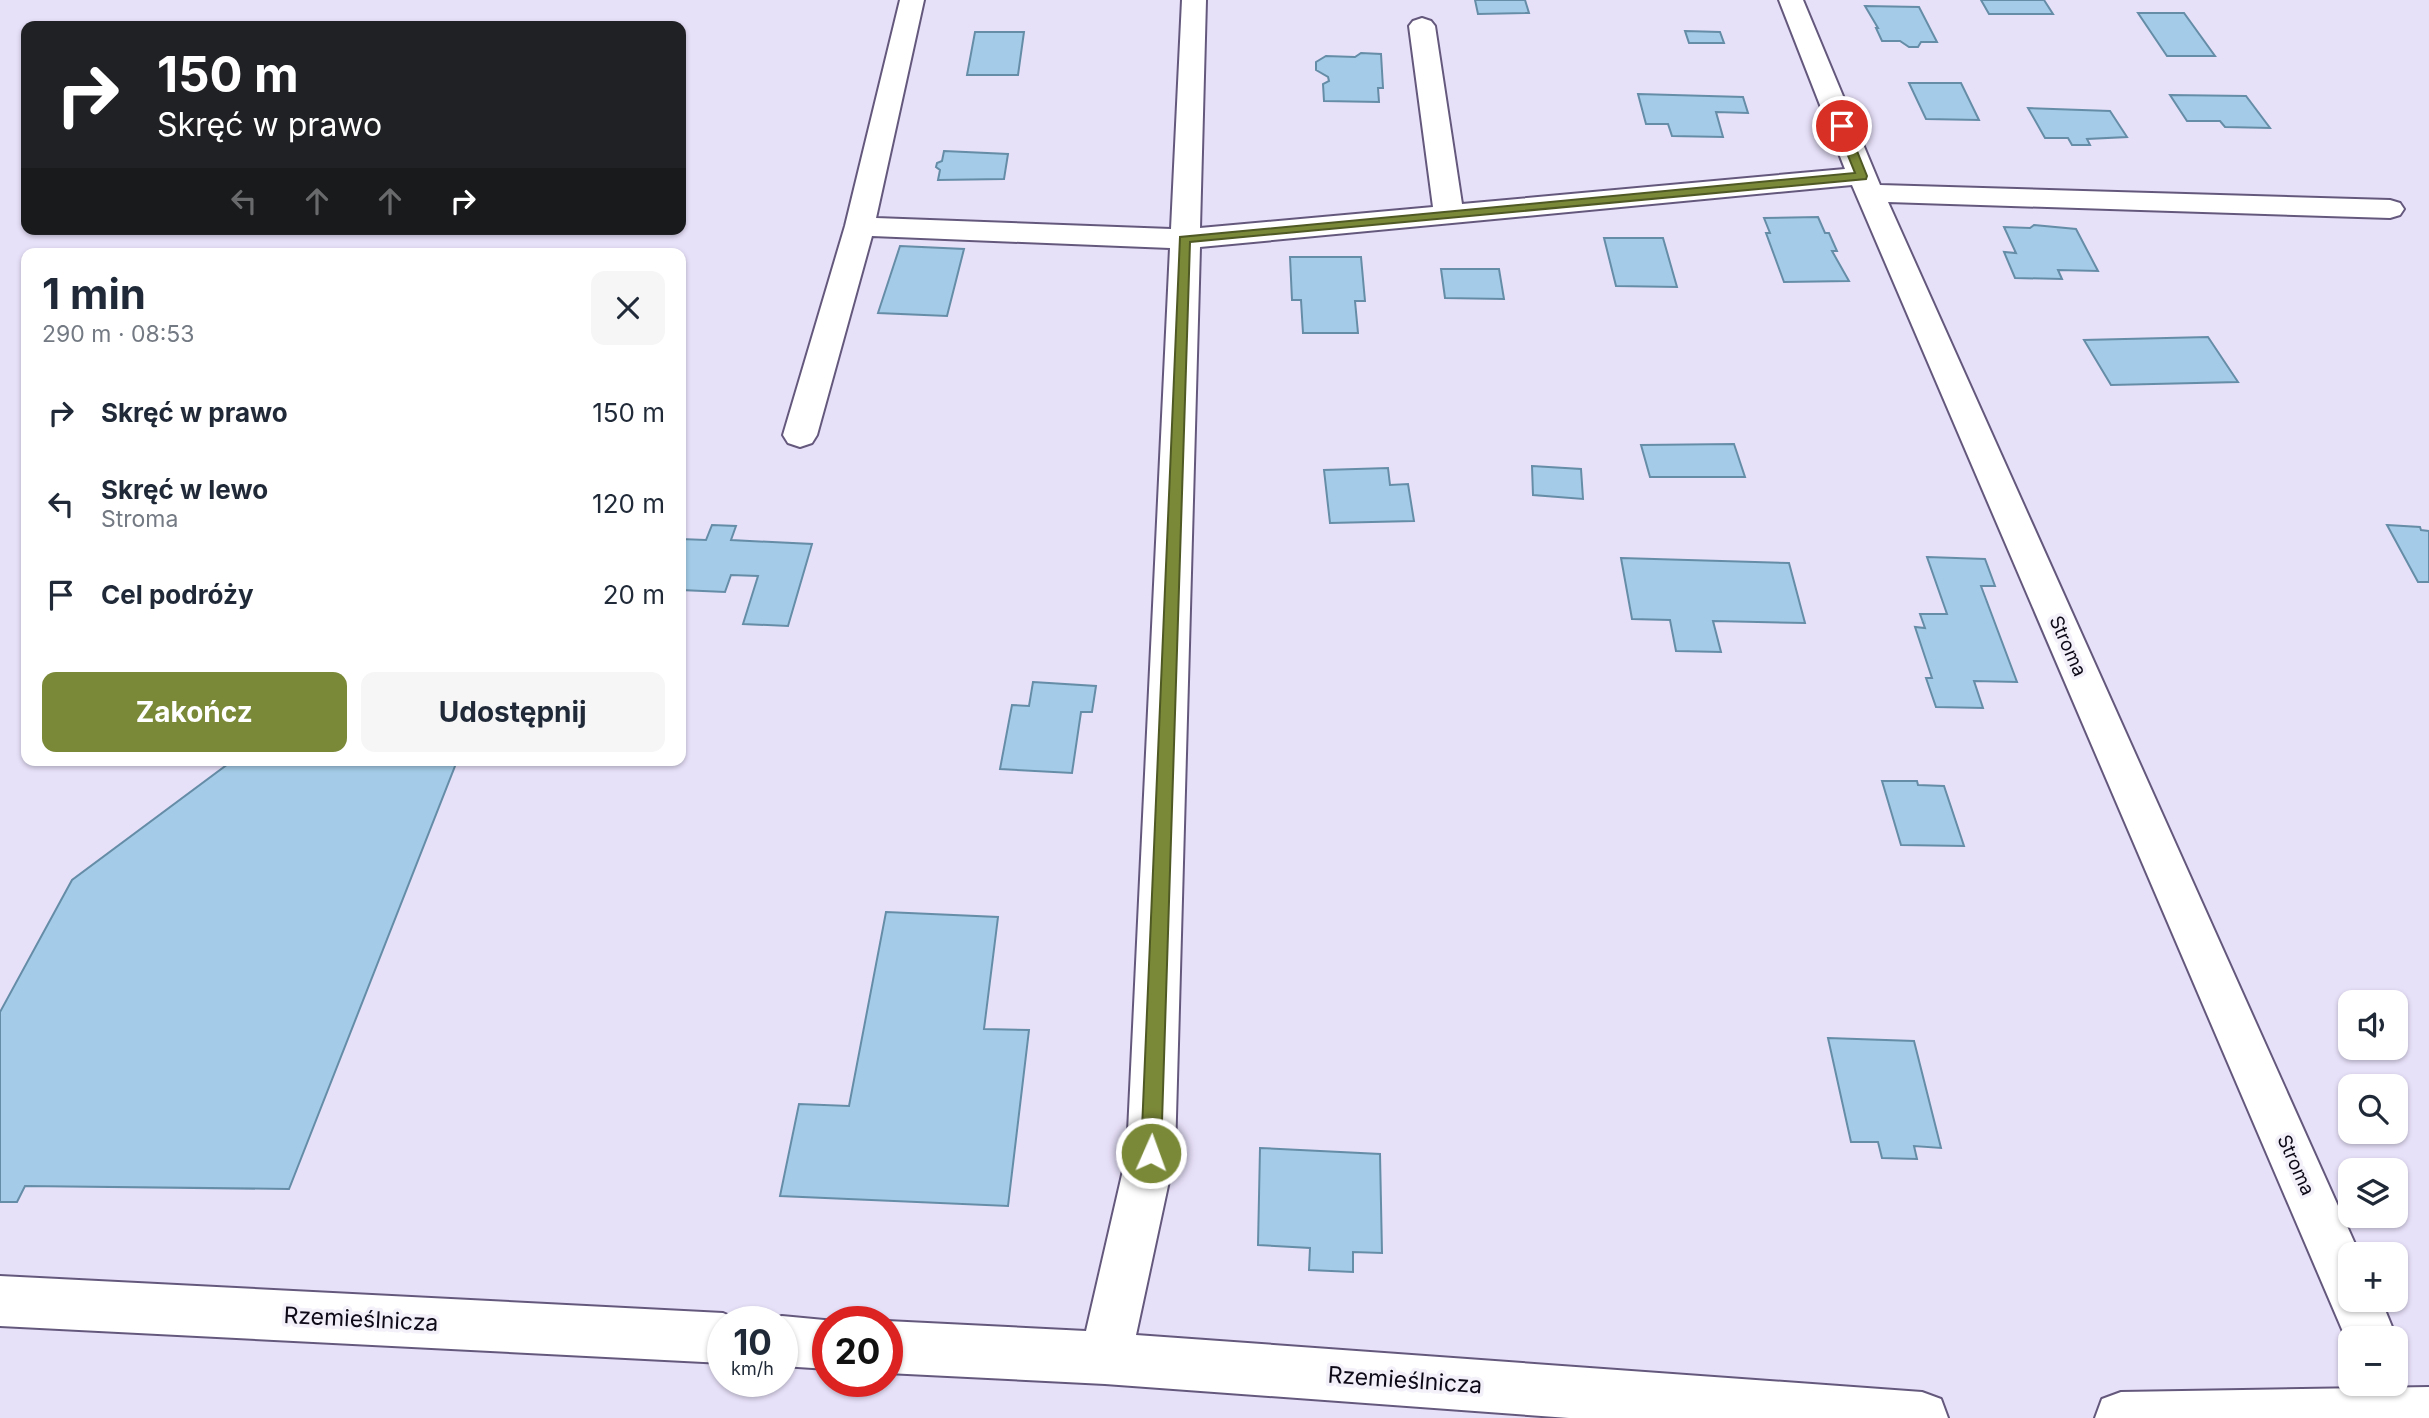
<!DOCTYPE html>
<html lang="pl">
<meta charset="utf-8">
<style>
body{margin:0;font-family:Inter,sans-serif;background:#f6f6f7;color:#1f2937;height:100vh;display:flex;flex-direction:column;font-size:26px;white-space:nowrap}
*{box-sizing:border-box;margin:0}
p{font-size:23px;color:#747a83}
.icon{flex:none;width:38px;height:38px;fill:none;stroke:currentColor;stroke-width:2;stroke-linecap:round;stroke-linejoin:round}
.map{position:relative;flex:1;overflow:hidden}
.side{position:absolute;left:21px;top:248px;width:665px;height:518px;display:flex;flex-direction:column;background:#fff;border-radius:14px;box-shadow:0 2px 5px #0004}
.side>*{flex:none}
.banner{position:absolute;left:21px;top:21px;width:665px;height:214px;border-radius:14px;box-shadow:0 2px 5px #0004;background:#202124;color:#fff;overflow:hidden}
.tools{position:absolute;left:2338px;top:990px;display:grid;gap:14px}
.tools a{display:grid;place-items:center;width:70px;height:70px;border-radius:14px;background:#fff;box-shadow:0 2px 5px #0004;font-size:35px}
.speed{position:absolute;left:707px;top:1306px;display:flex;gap:14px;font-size:35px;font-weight:700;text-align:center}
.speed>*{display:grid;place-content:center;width:91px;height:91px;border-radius:50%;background:#fff;box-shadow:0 2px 5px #0004;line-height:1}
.speed small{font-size:18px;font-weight:400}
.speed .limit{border:10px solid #d22;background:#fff;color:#111}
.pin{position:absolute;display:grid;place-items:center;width:60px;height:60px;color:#fff;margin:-30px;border:4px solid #fff;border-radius:50%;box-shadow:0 2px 7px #0007}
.me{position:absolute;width:77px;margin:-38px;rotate:2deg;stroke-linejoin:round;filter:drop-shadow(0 0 5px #0008)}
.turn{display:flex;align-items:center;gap:24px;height:147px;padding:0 21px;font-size:32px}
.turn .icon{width:91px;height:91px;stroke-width:2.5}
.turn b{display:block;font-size:49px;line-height:60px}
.lanes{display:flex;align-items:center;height:66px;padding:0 21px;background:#0003;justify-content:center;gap:35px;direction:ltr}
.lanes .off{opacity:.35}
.round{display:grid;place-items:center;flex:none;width:74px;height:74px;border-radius:14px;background:#f6f6f7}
.summary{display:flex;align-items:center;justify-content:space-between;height:119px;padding:0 21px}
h1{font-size:42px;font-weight:700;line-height:52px}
.primary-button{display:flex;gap:14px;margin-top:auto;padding:14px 21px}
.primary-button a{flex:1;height:80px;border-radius:14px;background:#7a8938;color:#fff;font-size:28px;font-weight:700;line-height:80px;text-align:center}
.primary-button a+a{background:#f6f6f7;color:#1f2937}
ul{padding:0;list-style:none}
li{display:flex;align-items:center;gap:21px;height:91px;padding:0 21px}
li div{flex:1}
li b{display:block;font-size:26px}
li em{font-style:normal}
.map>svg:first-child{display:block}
.building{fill:#a4cce8;stroke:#668da7;stroke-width:2}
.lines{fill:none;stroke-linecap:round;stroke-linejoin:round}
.minor-casing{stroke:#64597d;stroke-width:4}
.minor{fill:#fff;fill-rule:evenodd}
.route{fill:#7a8938;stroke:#4f5924;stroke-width:2}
.labels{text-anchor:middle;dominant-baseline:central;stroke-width:7;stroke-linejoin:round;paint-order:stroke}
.street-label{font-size:19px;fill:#0f0a18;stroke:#f3f0f9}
.near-street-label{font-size:23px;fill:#0f0a18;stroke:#f3f0f9}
</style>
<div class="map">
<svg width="2429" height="1418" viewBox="0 0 2429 1418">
<rect width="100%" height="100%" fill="#e7e0f9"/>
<path class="building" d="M1475,0H1525L1529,13L1478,14Z
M1981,0H2044L2053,14H1989Z
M1865,6L1919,7L1937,42H1921L1918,47H1909L1900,41H1882L1876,28H1878Z
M2138,13H2184L2215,56H2167Z
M1685,31L1720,32L1724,43H1689Z
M975,32H1024L1018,75H967Z
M1361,53L1381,54L1383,88H1378L1379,102L1324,101L1323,84L1329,81L1328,77L1316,70V62L1326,56L1355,57Z
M1909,83H1961L1979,120L1926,119Z
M1638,94L1743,97L1748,113L1716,112L1723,137L1672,136L1668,124H1646Z
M2170,95L2246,96L2270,128L2225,127L2220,121H2187Z
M2028,108L2110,111L2127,137L2087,139L2090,145H2072L2068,138H2045Z
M944,151L1008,154L1004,179L938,180L940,170L936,167L937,163L942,161Z
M1818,217L1825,233H1829L1837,251H1832L1849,281L1784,282L1766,233H1770L1764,218Z
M2034,225L2076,229L2098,271L2058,270L2062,279L2015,278L2004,252L2016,253L2004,227L2030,228Z
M1604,238H1663L1677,287L1616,286Z
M900,246L964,249L947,316L878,313Z
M1290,257H1361L1365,301H1355L1358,333H1303L1301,300H1292Z
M1441,269H1499L1504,299L1445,298Z
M2208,337L2238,382L2111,385L2084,340Z
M1734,444L1745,477H1650L1641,445Z
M1532,466L1581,469L1583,499L1533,495Z
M1388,468L1390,485L1408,484L1414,521L1330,523L1324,470Z
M712,525L736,526L731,540L812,544L788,626L743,624L758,576L731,575L725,592L681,590L684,573L681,572V539L706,540Z
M2387,525L2420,527L2421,530L2429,531V582H2418Z
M1927,557L1985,559L1995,586H1981L2017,682L1974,681L1983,708L1936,707L1926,678H1932L1915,627L1925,628L1920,614H1947Z
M1621,558L1789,563L1805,623L1713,621L1721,652L1676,651L1670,620L1632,619Z
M1033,682L1096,686L1092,712H1081L1072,773L1000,769L1012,705L1029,706Z
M232,761H457L289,1189L25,1186L17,1202H0V1012L72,880Z
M1882,781H1917L1918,785L1944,786L1964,846L1901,845Z
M886,912L998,917L984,1029L1029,1030L1008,1206L780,1196L799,1104L849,1106Z
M1828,1038L1914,1041L1941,1148L1914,1146L1917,1159L1882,1158L1878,1142H1851Z
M1260,1148L1380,1154L1382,1253L1353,1252V1272L1309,1270L1310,1248L1258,1245Z"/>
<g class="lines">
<g class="minor-casing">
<path id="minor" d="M900,0H924L876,218L1171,229L1182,0H1206L1200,228L1433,207L1409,26L1413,21L1422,18L1431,21L1435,26L1462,204L1845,169L1779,0H1803L1880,185L2390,200L2400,203L2404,209L2400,215L2390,218L1888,202L2360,1255H2350V1300H2381L2397,1339L2396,1343V1339H2350V1348L1852,185L1200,247L1175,1153L1136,1335L1922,1392L1941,1399L1948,1418H1569L1105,1384L887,1373V1321L1086,1331L1127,1153L1170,248L872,236L817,435L812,443L800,447L788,443L783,435L845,226Z
M0,1276L723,1313L741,1321H723V1363L0,1326Z
M782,1316L835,1321H828V1369L782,1366V1321H768Z
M2429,1387V1418H2095L2102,1399L2121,1392Z"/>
</g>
<use href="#minor" class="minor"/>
</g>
<path class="route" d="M1842,122L1847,126L1867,176L1866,179L1190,242L1161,1153L1158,1160L1151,1163L1144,1160L1141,1153L1180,237L1855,173L1836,126Z"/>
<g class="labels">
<g class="street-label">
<text transform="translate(2068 646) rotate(66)">Stroma</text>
<text transform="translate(2296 1165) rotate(66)">Stroma</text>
</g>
<g class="near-street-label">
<text transform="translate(361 1319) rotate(3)">Rzemieślnicza</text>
<text transform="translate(1405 1380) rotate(4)">Rzemieślnicza</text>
</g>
</g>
</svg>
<div class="tools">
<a><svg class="icon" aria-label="sound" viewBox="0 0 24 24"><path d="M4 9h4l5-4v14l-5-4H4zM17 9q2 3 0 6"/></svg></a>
<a><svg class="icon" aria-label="search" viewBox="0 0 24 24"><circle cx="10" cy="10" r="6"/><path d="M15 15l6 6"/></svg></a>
<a><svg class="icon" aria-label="layers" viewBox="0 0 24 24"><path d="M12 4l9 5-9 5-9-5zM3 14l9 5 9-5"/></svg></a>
<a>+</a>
<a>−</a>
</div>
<div class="speed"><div>10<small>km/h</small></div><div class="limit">20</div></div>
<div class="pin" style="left:1842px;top:126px;background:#d93025"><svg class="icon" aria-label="arrive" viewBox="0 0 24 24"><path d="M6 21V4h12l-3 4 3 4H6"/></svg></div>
<svg class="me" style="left:1151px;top:1153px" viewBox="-20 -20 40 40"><circle r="17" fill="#7a8938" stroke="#fff" stroke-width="3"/><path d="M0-11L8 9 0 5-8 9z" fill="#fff"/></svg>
<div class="banner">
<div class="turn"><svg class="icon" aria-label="right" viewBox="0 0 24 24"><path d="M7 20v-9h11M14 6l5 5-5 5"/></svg><div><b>150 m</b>Skręć w prawo</div></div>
<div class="lanes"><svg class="icon off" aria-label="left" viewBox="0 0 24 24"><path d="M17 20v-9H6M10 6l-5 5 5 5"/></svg><svg class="icon off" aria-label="ahead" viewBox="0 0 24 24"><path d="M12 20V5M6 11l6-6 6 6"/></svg><svg class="icon off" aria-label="ahead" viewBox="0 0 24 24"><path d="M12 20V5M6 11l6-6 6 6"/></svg><svg class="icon" aria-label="right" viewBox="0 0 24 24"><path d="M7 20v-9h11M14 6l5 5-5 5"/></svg></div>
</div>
<section class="side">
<div class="summary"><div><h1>1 min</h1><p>290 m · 08:53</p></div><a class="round"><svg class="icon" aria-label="close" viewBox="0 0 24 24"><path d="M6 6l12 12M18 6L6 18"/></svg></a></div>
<ul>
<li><svg class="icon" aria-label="right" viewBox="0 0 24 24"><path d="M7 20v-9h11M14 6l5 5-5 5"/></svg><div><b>Skręć w prawo</b></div><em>150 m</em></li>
<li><svg class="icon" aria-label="left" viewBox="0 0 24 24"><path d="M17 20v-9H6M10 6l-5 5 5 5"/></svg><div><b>Skręć w lewo</b><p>Stroma</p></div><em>120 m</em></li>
<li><svg class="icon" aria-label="arrive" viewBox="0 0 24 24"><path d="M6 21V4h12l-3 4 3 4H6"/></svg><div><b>Cel podróży</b></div><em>20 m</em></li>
</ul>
<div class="primary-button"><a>Zakończ</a><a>Udostępnij</a></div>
</section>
</div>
